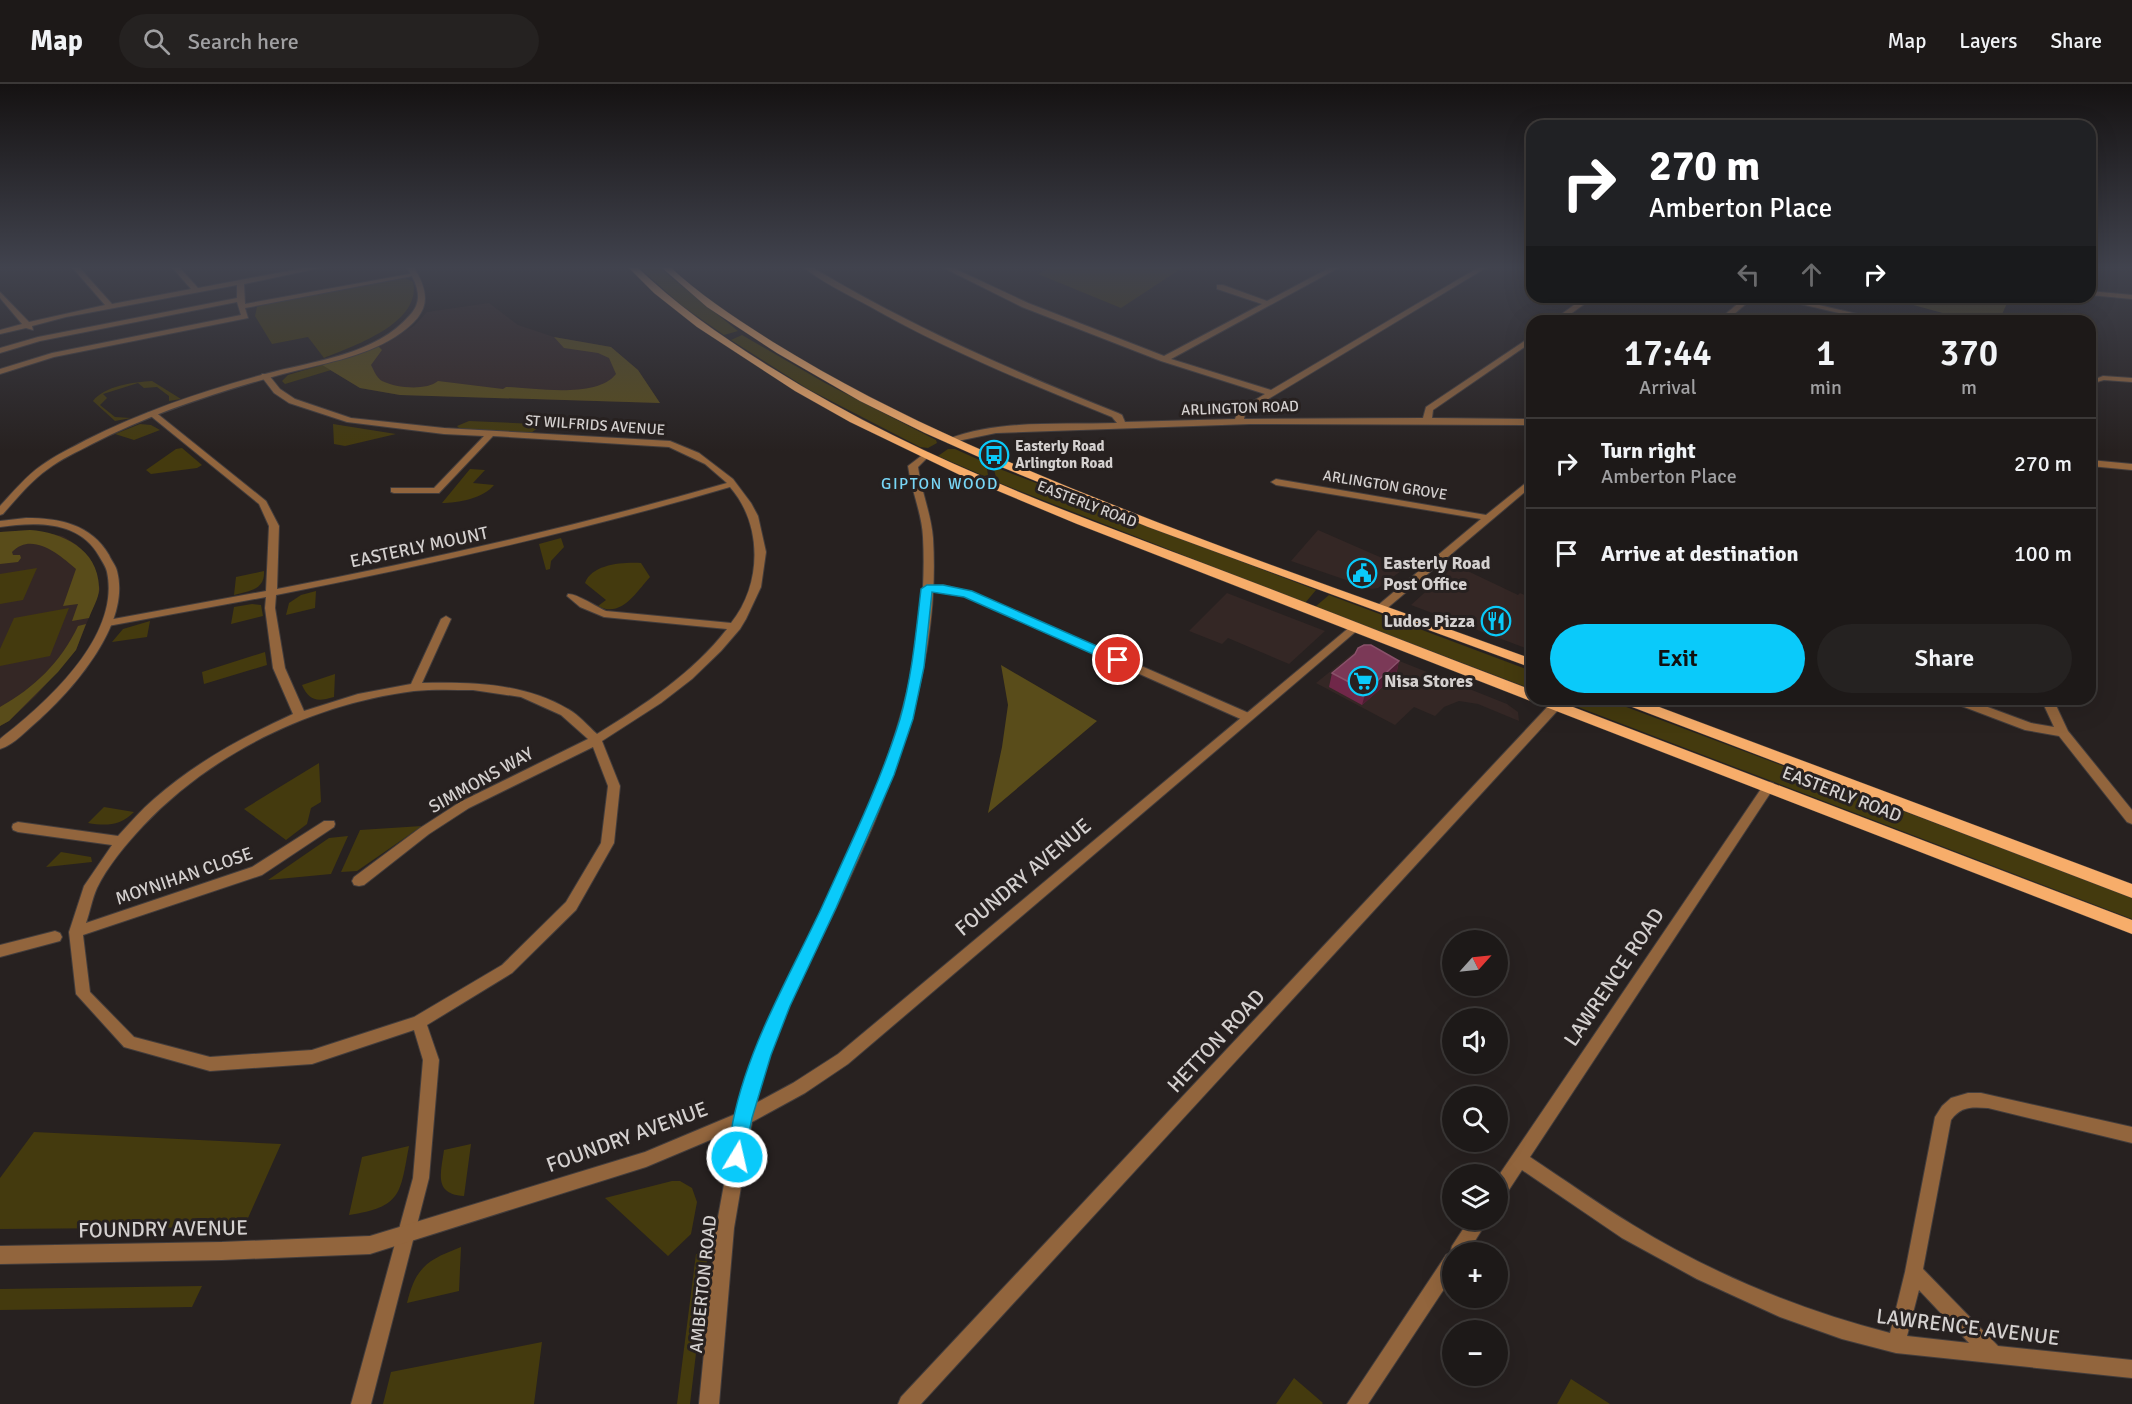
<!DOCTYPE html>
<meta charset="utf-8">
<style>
body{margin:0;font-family:Signika,sans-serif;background:#252221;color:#f1f3f6;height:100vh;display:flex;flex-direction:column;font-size:22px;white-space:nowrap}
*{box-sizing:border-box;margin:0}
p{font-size:20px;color:#a0a0a2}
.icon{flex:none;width:33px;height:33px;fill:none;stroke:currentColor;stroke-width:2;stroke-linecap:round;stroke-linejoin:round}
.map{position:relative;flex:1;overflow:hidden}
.panel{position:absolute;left:1526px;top:231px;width:570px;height:390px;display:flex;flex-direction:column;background:#1d1918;border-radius:18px;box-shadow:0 6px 24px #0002,0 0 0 2px #3b3837}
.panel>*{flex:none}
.top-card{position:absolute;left:1526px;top:36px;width:570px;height:183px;border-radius:18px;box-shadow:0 6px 24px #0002,0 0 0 2px #3b3837;background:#202124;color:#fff;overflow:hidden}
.needle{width:39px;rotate:63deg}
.buttons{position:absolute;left:1442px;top:846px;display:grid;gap:12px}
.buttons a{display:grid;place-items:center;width:66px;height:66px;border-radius:50%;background:#1d1918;box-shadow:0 6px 24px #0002,0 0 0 2px #3b3837;font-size:30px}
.pin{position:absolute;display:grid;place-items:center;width:51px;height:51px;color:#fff;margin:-26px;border:3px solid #fff;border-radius:50%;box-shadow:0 2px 6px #0007}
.me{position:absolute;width:66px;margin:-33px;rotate:9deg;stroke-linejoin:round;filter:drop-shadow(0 0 4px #0008)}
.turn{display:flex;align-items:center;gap:21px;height:126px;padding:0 24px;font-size:27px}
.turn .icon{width:78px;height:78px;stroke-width:2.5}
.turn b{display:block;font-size:42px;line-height:51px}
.lanes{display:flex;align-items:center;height:57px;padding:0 24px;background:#0003;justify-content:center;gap:30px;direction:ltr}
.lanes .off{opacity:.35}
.eta{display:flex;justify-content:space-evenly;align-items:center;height:102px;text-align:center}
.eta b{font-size:36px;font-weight:600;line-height:42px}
.primary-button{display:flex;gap:12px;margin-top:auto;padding:12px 24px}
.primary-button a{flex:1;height:69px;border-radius:36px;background:#0acafa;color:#111;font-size:24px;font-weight:600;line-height:69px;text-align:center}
.primary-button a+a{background:#252221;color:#f1f3f6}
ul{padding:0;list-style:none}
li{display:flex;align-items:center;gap:18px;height:90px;padding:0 24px;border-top:2px solid #3b3837}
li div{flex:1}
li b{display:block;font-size:22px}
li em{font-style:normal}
header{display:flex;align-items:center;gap:36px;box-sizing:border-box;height:84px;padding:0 30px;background:#1d1918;border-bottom:2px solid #3b3837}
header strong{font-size:28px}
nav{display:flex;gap:33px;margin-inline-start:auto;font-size:21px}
.search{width:420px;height:54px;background:#252221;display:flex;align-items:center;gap:15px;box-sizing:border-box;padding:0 21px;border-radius:33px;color:#a0a0a2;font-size:22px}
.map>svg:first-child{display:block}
.built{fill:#342725}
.green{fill:#443a0e}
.forest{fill:#594c1a}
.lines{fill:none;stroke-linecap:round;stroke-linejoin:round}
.minor-casing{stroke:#433d3c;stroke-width:2}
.tertiary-casing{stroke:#433d3c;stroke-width:2}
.primary-casing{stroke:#433d3c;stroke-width:1}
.minor{fill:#92653d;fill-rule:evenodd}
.tertiary{fill:#92653d;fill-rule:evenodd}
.primary{fill:#f7ad6a;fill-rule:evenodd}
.wall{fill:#702749}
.shaded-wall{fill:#4f1d33}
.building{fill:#7b3957;stroke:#89516a;stroke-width:1.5}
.route{fill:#0acafa;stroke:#0683a2;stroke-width:1.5}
.labels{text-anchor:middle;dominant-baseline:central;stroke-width:6;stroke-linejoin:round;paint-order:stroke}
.far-street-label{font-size:15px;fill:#d4d0cf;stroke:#272120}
.far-poi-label{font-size:15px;font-weight:bold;fill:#d4d0cf;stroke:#272120;text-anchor:start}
.far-neighbourhood-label{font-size:16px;letter-spacing:1.5px;fill:#78d6f6;stroke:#272120}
.street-label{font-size:18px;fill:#d4d0cf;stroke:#272120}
.poi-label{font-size:18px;font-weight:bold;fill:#d4d0cf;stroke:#272120;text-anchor:start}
.near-street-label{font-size:21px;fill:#d4d0cf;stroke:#272120}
</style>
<header>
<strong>Map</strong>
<div class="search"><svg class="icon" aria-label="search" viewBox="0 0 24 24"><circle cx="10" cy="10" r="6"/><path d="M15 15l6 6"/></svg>Search here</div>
<nav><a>Map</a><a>Layers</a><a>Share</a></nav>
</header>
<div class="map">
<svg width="2132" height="1320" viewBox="0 0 2132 1320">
<rect width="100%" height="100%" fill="#272120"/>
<path class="built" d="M489,219L518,241L554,253L611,263L638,286L660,319L400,311L360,304L322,281L378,262L414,242L427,228Z
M30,446L63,452L77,461L90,474L97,490L100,506L76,566L36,612L9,637L0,642V448Z
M1318,446L1405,484L1378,504L1372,505L1291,477Z
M1455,481L1518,511L1520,509L1531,514V566L1411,521Z
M1227,509L1325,547L1289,580L1228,554L1222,560L1189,547Z
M1358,565L1372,566L1507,620L1518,628L1519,637L1478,620L1459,617L1444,623L1435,632L1414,623L1395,641L1316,599Z"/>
<path class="green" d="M644,182H657L738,247L724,251L681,221L640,184Z
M1053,182H1185L1121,224L1038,190Z
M405,194L413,198C422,239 354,262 324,274L308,253L272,260L255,232L257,223L264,220Z
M742,251L825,299L936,356L937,359L928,364L920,363L808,305L731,256Z
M322,281L331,286L285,300L282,297L288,291Z
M152,297L181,315L169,317V312L157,303L144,304L138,299L103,310L107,314L100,321L115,333L131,334L115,337L93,317C104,302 134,298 152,297Z
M469,337L535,340L539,343L531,349L460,345L457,342Z
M140,340L151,341L160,346L134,356L115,350Z
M333,340L396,350L345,362L334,360Z
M182,364L202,381L197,384L151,390L146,386L176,365Z
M948,365H955L986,379L988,391L984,392L938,372Z
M997,384L1316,506L1305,519L997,398L994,385Z
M470,385L485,386L473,399L494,401C484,414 458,419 442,419Z
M561,454L564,463L551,477L550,485L546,486L539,460Z
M641,479L650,493C637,507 621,535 598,522L606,516L585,499C592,480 623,478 641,479Z
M37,484L23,516L0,520V490Z
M264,487C265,506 249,507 234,511L236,493Z
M316,507L315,524L286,531L289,519L301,511Z
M1329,511L1531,587V605L1315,523Z
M252,520L261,521L263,532L231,540L234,523Z
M69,524L50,572L0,582V565L14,534Z
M150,537L147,553L112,558L123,545Z
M265,568L267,581L204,600L202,588Z
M335,590L334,613C317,618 309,617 302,601Z
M1557,615H1605L2132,813V835Z
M319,679L321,718L311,724L307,740L286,756L244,725Z
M104,723L134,728C120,742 106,742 88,739Z
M422,742L357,787L341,788L360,746Z
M348,752L331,790L268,796L329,754Z
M61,768L91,773L92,778L46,783Z
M34,1048L281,1060L244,1143L0,1145V1094Z
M471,1060L464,1112C433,1110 441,1089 444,1066Z
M409,1062C400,1110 402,1123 349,1131L362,1073Z
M672,1097H680L692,1104L697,1118L691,1150L668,1172L605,1114Z
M461,1163L459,1207L407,1219C416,1182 428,1176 461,1163Z
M708,1168L690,1320H677L696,1170Z
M202,1202L192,1223L0,1226V1205Z
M542,1258L534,1320H383L391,1288Z
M1294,1294L1323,1319L1322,1320H1276Z
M1571,1295L1610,1320H1557Z"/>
<path class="forest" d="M1884,213H2019L2008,217L1999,237H1972Z
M554,253L611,263L638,286L660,319L400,311L360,304L322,281L378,262L382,266L371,281C374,287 377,294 382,297C396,304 426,307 438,297L503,305L506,303C534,304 597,315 616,290L609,274L598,269L564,264Z
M30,446C62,448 98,465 99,503C100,513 92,525 89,534L72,537L78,520L63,522L76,485C60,471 32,447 12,468L13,471H20L21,474L18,478L0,480V448Z
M86,540L76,566L58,588L9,637L0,642V623C34,604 61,578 78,542Z
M1001,581L1097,637L988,729L1002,663L1008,621Z"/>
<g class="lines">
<g class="minor-casing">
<path id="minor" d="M71,182H78L112,220L191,205L171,182H178L198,204L314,182H329L244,200L245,220L415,189L418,191L245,224L248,234L54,273L0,290V285L52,269L241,231L237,218L40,257L0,269V264L38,253L237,214V201L66,233L32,242L33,246L26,244L0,250V246L22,240L0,214V208L29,238L105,221Z
M802,182H810C908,241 1012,287 1118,329L1122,331L1125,338L1235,335L1238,326L1265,310L1161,277L1022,223L940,182H949L1028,219L1164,272L1262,220L1217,205V201H1223L1267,217L1333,182H1342L1171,275L1271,306L1481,182H1489L1245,329L1244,335L1423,334L1426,323L1532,252V258L1433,326L1432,334L1532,335V341L1250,340L996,349L948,359V355C1000,335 1062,341 1117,339L1112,333C1030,300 946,266 869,222C847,210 821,198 802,182Z
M2090,207L2132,211V215L2090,211Z
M1585,213H1594L1561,237H1552Z
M1746,213H1754L1726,237H1717Z
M1771,213H1785L1887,237H1873Z
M262,290H268L280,305L295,315L351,334L444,344L670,357L699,369L733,395L751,419L758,432L766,468L761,503L746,535L740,545L721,567L692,595L661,619L602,657L620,702L614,759L576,826L512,889L427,941L439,976L429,1094L371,1320H351L413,1094L423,976L414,946L312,980L210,987L124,963L76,910L69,848L84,802L112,761L18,748L13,746L12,743L13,740L18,738L118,752C130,739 141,726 154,715C196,678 243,653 293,630L273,584L265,524L266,513L108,542L103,539L108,536L266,507L269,442L259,420L147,329L154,327L266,417L279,442L277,505C428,476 578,442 727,399L705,380L669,363L493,352L439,409H394L391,408V404H434L484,352L444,350L347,338L289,319L274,309L261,292ZM730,403C763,441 762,500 731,539L606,527C597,523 576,509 568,510L567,512L580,523L604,533L727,545C692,590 644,621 597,650C588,642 579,631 568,625C524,599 472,598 422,599L451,535L446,532L441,535L411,600L358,610L304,627L285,584L275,524L276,511C429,481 581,447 730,403ZM473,606L521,613L561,631L588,655L460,718L420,744L354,793L352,797L354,801L359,802L364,801L429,750L469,724L593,663L608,702L601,759L566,818L502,881L414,933L312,966L210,973L134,953L90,908L83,851L262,791L334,743L335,740L334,737H324L252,783L86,839C90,828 92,815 97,804C107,783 127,759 143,742C213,668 313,620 414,607C433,605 454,606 473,606Z
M2103,292L2132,294V298L2104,296L2097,298L2093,296Z
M2090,376L2132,380V386L2090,382Z
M1532,394V402L1385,526H1377L1376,524L1377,522L1481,435L1276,401L1271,398L1276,395L1486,431Z
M943,501L972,508L1251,630L1253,633L1251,636H1243L964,512L943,507L927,508L922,505L927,502Z
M1949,615H1966L2031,639L2054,643L2041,615H2053L2068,647L2132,726V740L2127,738L2059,652L2025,646L1951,618Z
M1555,618L1559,619L1561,622L1559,625L921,1320H898L901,1313L1551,619Z
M1769,698L1773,699L1775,702L1773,705L1530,1073C1565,1096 1598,1120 1633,1141C1713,1190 1800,1226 1890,1249L1905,1188L1935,1033L1942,1022L1951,1014L1968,1009H1981L2132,1043V1059L1988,1024C1972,1023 1961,1022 1951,1036L1923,1185L1998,1262L2132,1276V1294L1896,1269L1842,1255L1780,1233L1697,1195L1622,1154L1522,1086L1503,1115L1497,1117V1094L1765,699ZM1919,1206L1969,1259L1907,1252Z
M55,847L60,849L62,853L60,857L0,873V861Z
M1469,1136H1488L1468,1168H1452V1193L1368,1320H1347L1446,1171L1450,1169L1452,1162Z"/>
</g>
<g class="tertiary-casing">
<path id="tertiary" d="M406,182H413C434,215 427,232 395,253C362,274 320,280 283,290C217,308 152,329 92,360C77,368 61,375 48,385C31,397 17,414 3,430L0,431V422C13,408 26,392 42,381C56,371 71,364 86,356C143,327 203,307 265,290C313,277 376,271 410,231C425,215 416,198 406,182Z
M925,369L929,372L918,383C921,407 931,429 933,454C941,588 891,707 835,826C805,889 772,950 756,1019L793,999L838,970L1351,542H1359L1360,544L848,980L805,1009L752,1038L734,1144L719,1320H699L716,1144L734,1046L646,1083L370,1170L222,1176L0,1180V1162L222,1158L370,1152L645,1068L738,1029C755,957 789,893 821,827C879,708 930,588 923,453C922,429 911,406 908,382Z
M26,434C59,434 91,440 109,471C111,476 116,482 117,487C131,539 75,603 40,635C28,645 14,661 0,665V655C45,620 121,553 107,488C106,483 102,477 99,472C79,436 35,438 0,443V437Z"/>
</g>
<g class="primary-casing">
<path id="primary" d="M627,182H636C677,222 724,254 772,284C906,368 1053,423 1200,478C1311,520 1421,564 1532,606V615H1552L2132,836V850L1533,618L1077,440L962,392L850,338L795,307L697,243L654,209Z
M660,182H669C701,212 737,235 773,258C836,297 901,330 968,360C1152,442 1343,506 1532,575V584L1148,443L999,382L925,349L860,317L777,269L707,223Z
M1617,615H1638L2132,800V814L1619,618Z"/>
</g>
<use href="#minor" class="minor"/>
<use href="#tertiary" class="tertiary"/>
<use href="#primary" class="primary"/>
</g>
<path class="wall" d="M1399,577L1396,591L1362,621L1329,603L1332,589Z"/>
<path class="shaded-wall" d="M1399,577L1396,591L1362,621L1366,607Z"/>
<path class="building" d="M1364,561H1371L1399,577L1366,607L1332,589L1355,570L1358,564Z"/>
<linearGradient id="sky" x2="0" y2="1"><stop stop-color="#151212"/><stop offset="0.5" stop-color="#41434e"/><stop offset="1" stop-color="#41434e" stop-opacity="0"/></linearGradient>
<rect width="2132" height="367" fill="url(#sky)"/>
<path class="route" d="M943,501L972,507L1122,573L1124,576L1118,580L1113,579L964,513L932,508L924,583L913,635L894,691L836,824L790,922L771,971L752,1034L743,1079L737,1082L730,1079C726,1070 730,1059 731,1048C744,969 787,897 821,825C849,763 880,700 900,635C912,593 916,548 921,505L927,501Z"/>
<defs>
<g id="bus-ring" transform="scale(1.5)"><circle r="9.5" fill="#272120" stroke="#0acafa" stroke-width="1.5"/><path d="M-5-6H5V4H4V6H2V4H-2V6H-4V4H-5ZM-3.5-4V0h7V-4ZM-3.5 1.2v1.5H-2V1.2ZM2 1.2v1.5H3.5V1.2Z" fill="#0acafa"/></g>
<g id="civic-ring" transform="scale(1.5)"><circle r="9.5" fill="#272120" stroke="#0acafa" stroke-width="1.5"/><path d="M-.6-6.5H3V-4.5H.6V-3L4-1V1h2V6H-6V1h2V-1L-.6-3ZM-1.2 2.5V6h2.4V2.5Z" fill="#0acafa"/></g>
<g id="restaurant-ring" transform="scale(1.5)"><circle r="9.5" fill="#272120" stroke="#0acafa" stroke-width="1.5"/><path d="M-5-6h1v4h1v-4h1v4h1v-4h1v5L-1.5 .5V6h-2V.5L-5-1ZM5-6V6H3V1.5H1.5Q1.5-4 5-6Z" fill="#0acafa"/></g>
<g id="supermarket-ring" transform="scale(1.5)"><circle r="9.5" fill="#272120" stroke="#0acafa" stroke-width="1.5"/><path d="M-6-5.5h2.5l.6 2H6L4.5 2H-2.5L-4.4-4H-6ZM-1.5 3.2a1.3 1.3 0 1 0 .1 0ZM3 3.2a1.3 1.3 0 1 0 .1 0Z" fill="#0acafa"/></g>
</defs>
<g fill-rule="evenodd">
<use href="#bus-ring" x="994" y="371"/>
<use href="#civic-ring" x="1362" y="489"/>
<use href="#restaurant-ring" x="1496" y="537"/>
<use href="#supermarket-ring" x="1363" y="597"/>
</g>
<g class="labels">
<g class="far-street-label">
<text transform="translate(1240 324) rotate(-2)">ARLINGTON ROAD</text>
<text transform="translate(595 341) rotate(4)">ST WILFRIDS AVENUE</text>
<text transform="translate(1385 401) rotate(9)">ARLINGTON GROVE</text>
<text transform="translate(1087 420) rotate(21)">EASTERLY ROAD</text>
</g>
<g class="far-poi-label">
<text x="1015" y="362">Easterly Road<tspan x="1015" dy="17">Arlington Road</tspan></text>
</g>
<g class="far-neighbourhood-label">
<text x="940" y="400">GIPTON WOOD</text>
</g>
<g class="street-label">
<text transform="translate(419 463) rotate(-12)">EASTERLY MOUNT</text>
<text transform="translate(481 696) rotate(-29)">SIMMONS WAY</text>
<text transform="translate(1842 710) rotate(21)">EASTERLY ROAD</text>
<text transform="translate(184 792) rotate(-19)">MOYNIHAN CLOSE</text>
<text transform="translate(703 1200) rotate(-84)">AMBERTON ROAD</text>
</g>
<g class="poi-label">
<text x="1383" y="479">Easterly Road<tspan x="1383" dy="21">Post Office</tspan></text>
<text x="1475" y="537" text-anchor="end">Ludos Pizza</text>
<text x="1384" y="597">Nisa Stores</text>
</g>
<g class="near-street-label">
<text transform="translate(1023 793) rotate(-40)">FOUNDRY AVENUE</text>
<text transform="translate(1614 893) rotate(-56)">LAWRENCE ROAD</text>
<text transform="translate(1216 957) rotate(-47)">HETTON ROAD</text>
<text transform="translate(627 1053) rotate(-20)">FOUNDRY AVENUE</text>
<text transform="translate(163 1145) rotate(-1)">FOUNDRY AVENUE</text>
<text transform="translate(1968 1243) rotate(7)">LAWRENCE AVENUE</text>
</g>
</g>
</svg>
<div class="buttons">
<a><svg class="needle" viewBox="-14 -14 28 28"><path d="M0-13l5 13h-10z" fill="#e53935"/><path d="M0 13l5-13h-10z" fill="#a0a0a2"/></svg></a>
<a><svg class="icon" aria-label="sound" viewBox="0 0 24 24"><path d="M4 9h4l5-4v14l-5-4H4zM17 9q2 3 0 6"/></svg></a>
<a><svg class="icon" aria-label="search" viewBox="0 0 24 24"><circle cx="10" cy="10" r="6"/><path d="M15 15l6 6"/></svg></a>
<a><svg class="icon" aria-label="layers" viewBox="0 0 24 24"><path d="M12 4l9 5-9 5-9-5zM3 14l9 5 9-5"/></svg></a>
<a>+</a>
<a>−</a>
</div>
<div class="pin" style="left:1118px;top:576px;background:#d93025"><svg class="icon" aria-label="arrive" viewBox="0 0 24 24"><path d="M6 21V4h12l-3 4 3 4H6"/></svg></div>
<svg class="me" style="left:737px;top:1073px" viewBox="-20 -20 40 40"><circle r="17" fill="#0acafa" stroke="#fff" stroke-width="3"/><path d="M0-11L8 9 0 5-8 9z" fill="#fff"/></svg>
<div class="top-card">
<div class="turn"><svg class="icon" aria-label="right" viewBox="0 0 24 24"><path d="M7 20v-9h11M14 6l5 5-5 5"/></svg><div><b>270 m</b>Amberton Place</div></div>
<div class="lanes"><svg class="icon off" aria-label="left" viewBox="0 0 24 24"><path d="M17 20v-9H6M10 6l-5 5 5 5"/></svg><svg class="icon off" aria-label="ahead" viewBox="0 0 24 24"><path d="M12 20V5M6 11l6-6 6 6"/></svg><svg class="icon" aria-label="right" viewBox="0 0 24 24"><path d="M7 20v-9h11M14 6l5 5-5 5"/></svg></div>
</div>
<section class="panel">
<div class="eta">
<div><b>17:44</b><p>Arrival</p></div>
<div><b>1</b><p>min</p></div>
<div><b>370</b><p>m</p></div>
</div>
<ul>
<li><svg class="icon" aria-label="right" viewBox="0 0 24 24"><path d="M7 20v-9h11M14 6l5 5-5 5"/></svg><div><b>Turn right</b><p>Amberton Place</p></div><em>270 m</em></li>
<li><svg class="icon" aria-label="arrive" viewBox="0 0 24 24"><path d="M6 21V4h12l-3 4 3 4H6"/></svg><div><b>Arrive at destination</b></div><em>100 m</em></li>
</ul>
<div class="primary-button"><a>Exit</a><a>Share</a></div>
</section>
</div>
